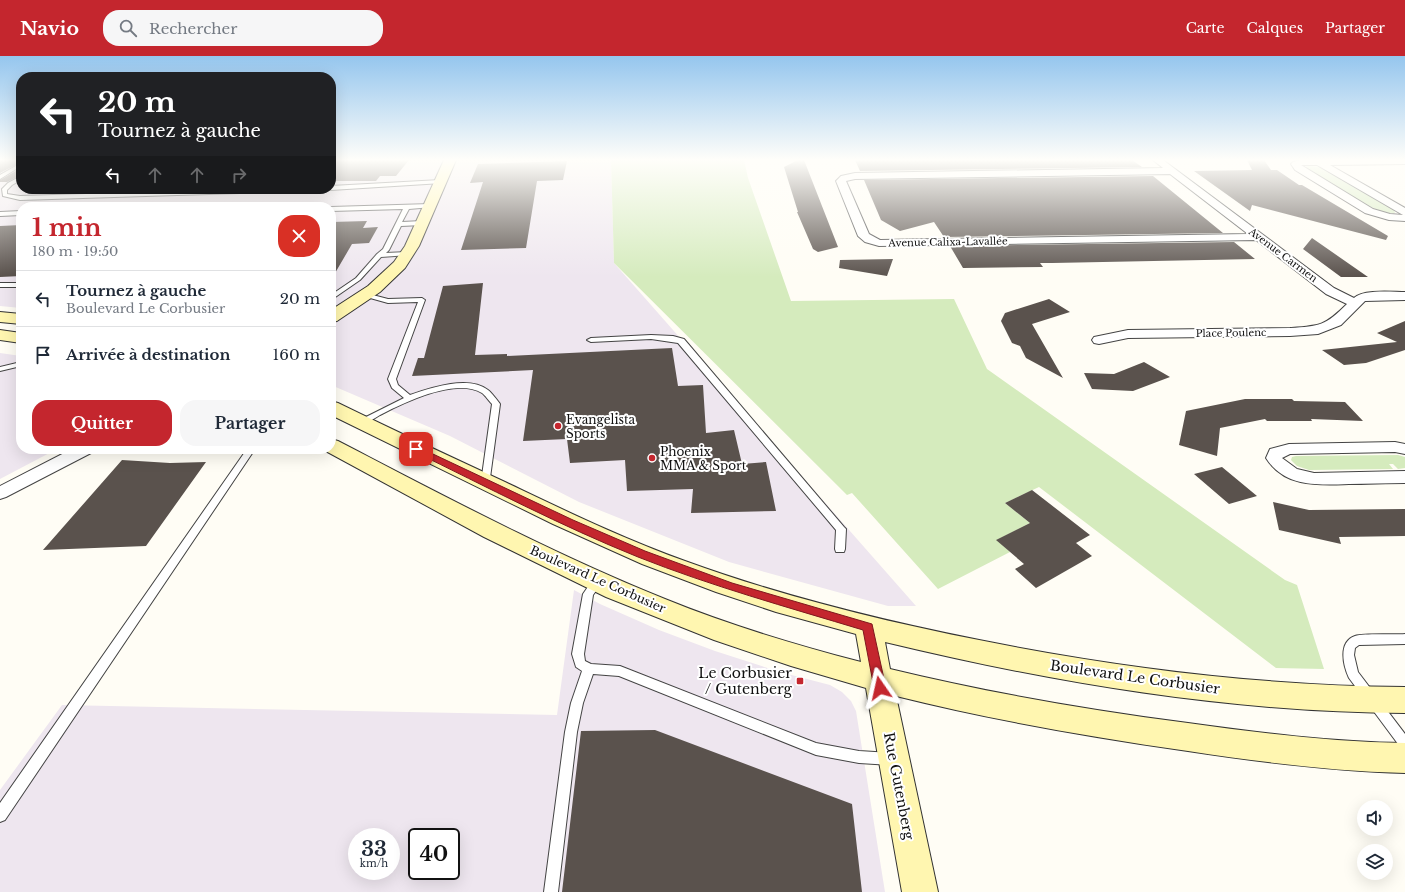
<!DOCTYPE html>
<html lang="fr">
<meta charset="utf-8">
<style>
body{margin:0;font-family:"Libre Baskerville",serif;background:#f6f6f7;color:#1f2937;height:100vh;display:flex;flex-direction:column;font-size:15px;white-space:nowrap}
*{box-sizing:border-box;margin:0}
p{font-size:13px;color:#747a83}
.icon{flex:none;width:22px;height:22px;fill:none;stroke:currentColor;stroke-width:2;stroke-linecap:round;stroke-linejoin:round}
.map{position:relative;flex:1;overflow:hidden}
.side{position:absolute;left:16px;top:146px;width:320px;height:252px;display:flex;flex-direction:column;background:#fff;border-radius:16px;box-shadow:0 4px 16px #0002}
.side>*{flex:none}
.guide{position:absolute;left:16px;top:16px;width:320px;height:122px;border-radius:16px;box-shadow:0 4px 16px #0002;background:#202124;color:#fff;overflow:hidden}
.fabs{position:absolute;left:1357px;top:744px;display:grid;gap:8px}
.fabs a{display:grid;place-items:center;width:36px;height:36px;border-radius:50%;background:#fff;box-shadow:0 4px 16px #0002;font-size:20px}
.speed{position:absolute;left:348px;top:772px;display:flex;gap:8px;font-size:20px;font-weight:700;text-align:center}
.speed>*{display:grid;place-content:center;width:52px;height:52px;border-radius:50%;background:#fff;box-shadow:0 4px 16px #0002;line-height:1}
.speed small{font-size:10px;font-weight:400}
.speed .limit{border:2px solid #111;border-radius:6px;background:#fff;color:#111}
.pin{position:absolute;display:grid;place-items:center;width:34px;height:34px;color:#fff;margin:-17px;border-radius:8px;box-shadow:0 2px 6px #0006}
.me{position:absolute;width:44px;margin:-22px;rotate:349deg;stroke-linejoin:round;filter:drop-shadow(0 0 3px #0008)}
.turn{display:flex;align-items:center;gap:14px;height:84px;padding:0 16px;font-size:18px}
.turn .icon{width:52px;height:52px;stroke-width:2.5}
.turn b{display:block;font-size:28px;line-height:34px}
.lanes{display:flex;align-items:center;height:38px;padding:0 16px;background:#0003;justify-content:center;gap:20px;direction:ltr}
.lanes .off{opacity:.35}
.round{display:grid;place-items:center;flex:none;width:42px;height:42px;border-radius:16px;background:#f6f6f7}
.headline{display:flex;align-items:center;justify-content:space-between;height:68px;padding:0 16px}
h1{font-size:24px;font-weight:800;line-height:30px;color:#c4262e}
.cta{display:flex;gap:8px;margin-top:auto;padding:8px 16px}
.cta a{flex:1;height:46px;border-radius:16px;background:#c4262e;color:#fff;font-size:16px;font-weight:800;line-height:46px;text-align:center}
.cta a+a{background:#f6f6f7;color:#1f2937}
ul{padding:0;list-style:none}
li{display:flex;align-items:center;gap:12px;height:56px;padding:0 16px;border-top:1px solid #e0e1e3}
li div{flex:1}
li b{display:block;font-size:15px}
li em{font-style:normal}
header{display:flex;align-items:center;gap:24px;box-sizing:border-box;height:56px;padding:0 20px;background:#c4262e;color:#fff}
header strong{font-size:19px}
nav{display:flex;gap:22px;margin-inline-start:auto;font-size:14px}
.search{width:280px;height:36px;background:#f6f6f7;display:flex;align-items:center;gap:10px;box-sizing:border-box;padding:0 14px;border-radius:16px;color:#747a83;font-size:15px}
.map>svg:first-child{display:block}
.industrial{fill:#eee6ef;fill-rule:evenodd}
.green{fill:#d5ebbd}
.building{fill:#5a524d}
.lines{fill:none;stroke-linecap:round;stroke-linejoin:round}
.lane-casing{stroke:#444;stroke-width:2}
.street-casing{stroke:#444;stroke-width:2}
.secondary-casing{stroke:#333;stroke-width:2}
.lane{fill:#fff;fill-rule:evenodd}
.street{fill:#fff;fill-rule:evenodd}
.secondary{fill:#fff6b0;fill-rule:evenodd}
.route{fill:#c4262e;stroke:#7f191e}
.poi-dot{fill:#c4262e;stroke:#fff;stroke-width:1.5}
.labels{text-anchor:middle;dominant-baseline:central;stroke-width:4;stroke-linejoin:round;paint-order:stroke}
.far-street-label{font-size:10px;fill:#111;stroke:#fff}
.poi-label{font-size:12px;fill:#111;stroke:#fff;text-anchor:start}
.street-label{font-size:12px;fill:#111;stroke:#fff}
.near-poi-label{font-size:14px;fill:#111;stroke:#fff;text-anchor:end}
.near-street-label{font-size:14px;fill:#111;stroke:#fff}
</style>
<header>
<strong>Navio</strong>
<div class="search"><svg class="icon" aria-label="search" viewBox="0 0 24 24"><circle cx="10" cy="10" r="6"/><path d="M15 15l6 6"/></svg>Rechercher</div>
<nav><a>Carte</a><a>Calques</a><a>Partager</a></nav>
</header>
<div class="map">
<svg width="1405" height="836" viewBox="0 0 1405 836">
<rect width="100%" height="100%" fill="#fffdf5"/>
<path class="industrial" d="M0,104H21V133H331V104H611L614,207L916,550H888L729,506L579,446L450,380L331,329V151H21V252L0,250Z
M0,297L21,300V393H57L0,423Z
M574,534L600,548L659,574L715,595L780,616L830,629L842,636L851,645L856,655L885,836H0V734L62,649L557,659ZM357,781H391V815H357ZM417,781H451V815H417Z"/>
<path class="green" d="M611,104H744L748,122L791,245L954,243L987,313L1285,524L1297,529L1324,613L1276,612L1039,431L1005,447L1030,467L997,484L1010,496L938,533L852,437L847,439L614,207Z
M1307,110L1321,111L1394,154L1395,157C1375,160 1326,124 1307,113L1306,111Z
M1398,399L1405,401V412L1398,413L1393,408H1389L1393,413L1309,414L1297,410L1291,404L1292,401L1296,400Z"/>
<path class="building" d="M0,104H21V106L0,117Z
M331,104H409L396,120H380L376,125H331Z
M798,104H804L838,191L818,196L813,193L797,156H798L784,111Z
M855,104H1132L1142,111L860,115Z
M1247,104H1264L1271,114H1277L1299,129H1302L1388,180L1386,184L1252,149L1250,155L1194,115L1252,114Z
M567,105L563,124L537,125L526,192L461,194L483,126L470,127L478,108Z
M21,112V119L7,126H0V124Z
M1153,120L1223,177L944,181L934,166L900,175L881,164L864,124Z
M367,165L363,172L378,171L369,187L352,188L331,224V166Z
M21,169V220L0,221V170Z
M1312,182L1368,221H1341L1303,193Z
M1234,186L1255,203L1052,207H1040L1043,211L963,212L950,190Z
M893,203L887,220L839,212L840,204Z
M483,227L475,299L507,298V300L672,292L678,330L703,329L706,377L734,374L742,408L766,406L776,455L691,457L693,433L627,435L625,404L570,407L567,383L523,385L533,314L412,320L418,302H424L443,230Z
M1049,243L1070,256L1032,268L1063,322L1026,302L1020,290L1012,287L1001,265L1005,257Z
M1405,265V294L1366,307L1344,309L1322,294L1397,286L1377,277Z
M1144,306L1170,321L1133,335L1092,333L1084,317L1114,318Z
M1245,343H1292L1294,345L1345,346L1363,365L1311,363L1312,365H1267L1265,363L1220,372L1217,400L1179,389L1186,355Z
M122,404L170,407L206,406L146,490L43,494Z
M1222,411L1257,440L1229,448L1194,418Z
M1032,434L1090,479L1076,487L1092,500L1036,532L1015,513L1024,508L996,484L1030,467L1005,447Z
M1273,446L1309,454L1405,453V480L1339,481L1341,488L1279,474Z
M655,674L852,748L862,836H562L581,675Z"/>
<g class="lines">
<g class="lane-casing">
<path id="lane" d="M21,107V110L0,123V119Z
M21,120V124L12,129L7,134V138L20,140L250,133H302L299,135L20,144L3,140L2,133L8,127Z
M440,124L442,125V127L331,134L329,133H331V130Z
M430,148L432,149V151L409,153L402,166L422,165L425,167L422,169L401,170L389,194L386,197L407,196L409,197V199L381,201L360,224L331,244V239L356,222L377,198L383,193L403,153L331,155V151Z
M21,155V159L0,160V156Z
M0,227H21V231H0Z
M365,237L388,243L422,242L425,244L396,323L398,329L410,339C431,332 468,319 488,334C492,337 497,344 500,348L489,429L486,430L481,427L492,348C489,345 485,339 482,337C456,321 403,347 380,359C373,363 364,370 357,368L356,366L404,342L392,332L388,323L418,246L388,247L363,240L362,239Z
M651,279L673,280L684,283L844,471L846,473L845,493L844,496H836L835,493L836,474L678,287L651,283L591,286L587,284L591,282Z
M21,306V310L0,315V311Z
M247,393H255L5,764L0,766V747Z
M598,521L602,522L603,525L593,539L584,598L585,605L591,608L620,610L816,687L859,695L891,697L895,699L897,703L895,707L891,709L859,707L816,699L619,620L593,618L583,647L577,676L558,836H544L565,676L571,647L582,615L576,611L572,598L583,538L594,522Z
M1405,578V588L1359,589L1355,592L1354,599L1358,616L1405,678V694L1401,692L1349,622C1343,609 1338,586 1355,580C1364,577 1394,579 1405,578Z"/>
</g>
<g class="street-casing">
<path id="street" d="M1153,104H1163L1334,232L1354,242C1363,233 1392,236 1405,236V244L1365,245L1341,269L1318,278L1290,280L1128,282L1099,288L1094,287L1092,284L1094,281L1128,274L1290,272C1320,270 1325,270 1347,248L1326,238L1256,184L879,190L865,186L858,180L836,125L841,120L855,117L1163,112ZM1170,118L1248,178L880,184L869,178L846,125L855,123Z
M1301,104H1405V108L1330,109L1405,152V165L1389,164L1365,157L1295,114L1291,108L1293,106ZM1301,109H1317L1403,159L1390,158L1373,153Z
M1395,386L1405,388V398L1395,396L1290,398L1282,402L1297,413L1314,417L1405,415V427C1386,427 1368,428 1349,428C1318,429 1285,432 1266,402L1270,393L1289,388Z
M72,393H93L91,397L6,441L0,443V430Z"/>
</g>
<g class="secondary-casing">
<path id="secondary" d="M444,104H456L419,190L405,212L380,236L337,265L331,266V254L368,230L394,206L405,190Z
M0,256L21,258V268L0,266Z
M0,274L21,277V287L0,284Z
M331,345L338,347C393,374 449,400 505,426C564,454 623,483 685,505C792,544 903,570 1015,591C1144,615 1274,630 1405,631V657C1229,656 1055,627 885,586L890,613C989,637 1088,654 1188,667C1260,677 1332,686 1405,687V717C1332,715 1260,706 1188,695C1090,681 992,664 896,640L938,836H902L866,632L791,610L714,584L606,541L484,481L322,393H331V383L338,385C446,441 553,498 665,543C729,569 795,589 861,606L856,578L776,556L716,536L642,508L553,468L331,359Z"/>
</g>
<use href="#lane" class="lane"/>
<use href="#street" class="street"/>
<use href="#secondary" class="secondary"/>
</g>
<linearGradient id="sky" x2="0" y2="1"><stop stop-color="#95c6ee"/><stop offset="0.47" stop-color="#fffefa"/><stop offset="1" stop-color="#fffefa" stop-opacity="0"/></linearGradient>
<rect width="1405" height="221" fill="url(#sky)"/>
<path class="route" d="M416,390L573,464L645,495L732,527L872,568L886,632L884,635L880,637L876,635L874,632L863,574C787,551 711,530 638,501C561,470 487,431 413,395L412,393L413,391Z"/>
<g class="poi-dot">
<circle cx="558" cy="370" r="4"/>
<circle cx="652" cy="402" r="4"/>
<rect x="796" y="621" width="8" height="8" rx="2"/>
</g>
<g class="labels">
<g class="far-street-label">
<text transform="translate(948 186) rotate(-1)">Avenue Calixa-Lavallée</text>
<text transform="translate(1283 199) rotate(37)">Avenue Carmen</text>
<text transform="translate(1231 277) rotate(-1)">Place Poulenc</text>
</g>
<g class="poi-label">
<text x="566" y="363">Evangelista<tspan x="566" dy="14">Sports</tspan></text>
<text x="660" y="395">Phoenix<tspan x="660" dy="14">MMA &amp; Sport</tspan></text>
</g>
<g class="street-label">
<text transform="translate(598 523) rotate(24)">Boulevard Le Corbusier</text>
</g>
<g class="near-poi-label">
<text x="792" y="617">Le Corbusier<tspan x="792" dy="16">/ Gutenberg</tspan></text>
</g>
<g class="near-street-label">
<text transform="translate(1135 621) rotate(8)">Boulevard Le Corbusier</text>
<text transform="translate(899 730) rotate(79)">Rue Gutenberg</text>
</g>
</g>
</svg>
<div class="fabs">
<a><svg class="icon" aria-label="sound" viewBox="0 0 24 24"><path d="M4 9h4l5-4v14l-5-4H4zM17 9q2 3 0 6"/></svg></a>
<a><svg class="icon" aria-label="layers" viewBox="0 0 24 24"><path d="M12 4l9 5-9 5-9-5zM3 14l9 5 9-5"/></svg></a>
</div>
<div class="speed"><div>33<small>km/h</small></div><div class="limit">40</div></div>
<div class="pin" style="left:416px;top:393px;background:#d93025"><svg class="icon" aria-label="arrive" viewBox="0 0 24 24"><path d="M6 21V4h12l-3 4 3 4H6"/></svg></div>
<svg class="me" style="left:880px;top:632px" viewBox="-20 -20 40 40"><path d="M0-17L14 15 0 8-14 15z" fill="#c4262e" stroke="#fff" stroke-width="4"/></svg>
<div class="guide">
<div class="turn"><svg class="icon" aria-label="left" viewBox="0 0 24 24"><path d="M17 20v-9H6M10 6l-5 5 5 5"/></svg><div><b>20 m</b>Tournez à gauche</div></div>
<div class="lanes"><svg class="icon" aria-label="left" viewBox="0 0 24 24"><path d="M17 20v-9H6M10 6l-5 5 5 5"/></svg><svg class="icon off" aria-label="ahead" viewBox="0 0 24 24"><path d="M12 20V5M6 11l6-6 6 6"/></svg><svg class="icon off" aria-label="ahead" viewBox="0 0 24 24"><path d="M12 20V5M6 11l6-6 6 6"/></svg><svg class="icon off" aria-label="right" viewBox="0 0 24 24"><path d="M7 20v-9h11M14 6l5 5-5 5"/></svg></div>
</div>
<section class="side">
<div class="headline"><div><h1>1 min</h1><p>180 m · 19:50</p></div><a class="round" style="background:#d93025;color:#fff"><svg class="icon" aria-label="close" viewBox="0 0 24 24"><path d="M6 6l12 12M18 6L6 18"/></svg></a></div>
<ul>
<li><svg class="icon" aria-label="left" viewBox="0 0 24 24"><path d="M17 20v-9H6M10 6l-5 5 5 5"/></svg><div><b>Tournez à gauche</b><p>Boulevard Le Corbusier</p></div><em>20 m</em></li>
<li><svg class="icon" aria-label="arrive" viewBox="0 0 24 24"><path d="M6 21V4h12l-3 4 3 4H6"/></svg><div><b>Arrivée à destination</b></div><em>160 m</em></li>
</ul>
<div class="cta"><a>Quitter</a><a>Partager</a></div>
</section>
</div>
